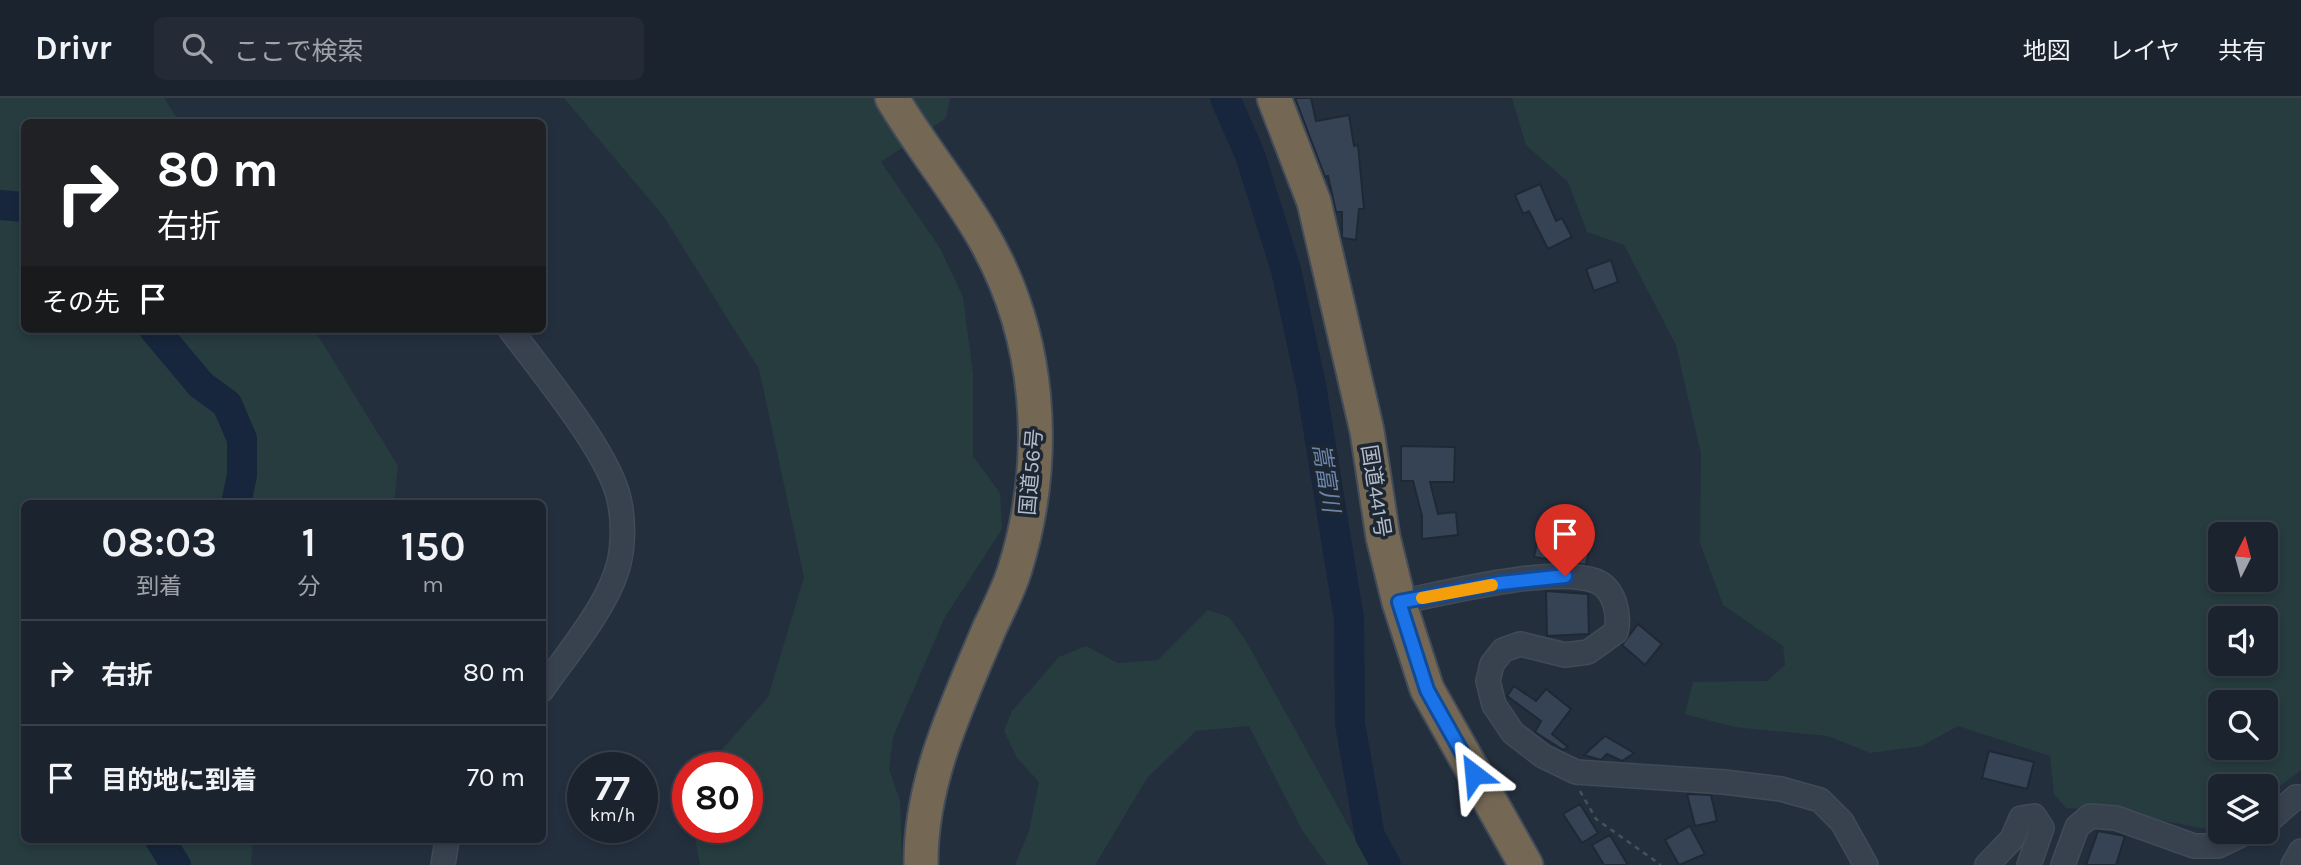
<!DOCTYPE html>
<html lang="ja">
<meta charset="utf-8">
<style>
body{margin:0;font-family:Karla,"Noto Sans JP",sans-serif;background:#242b36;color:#f1f3f6;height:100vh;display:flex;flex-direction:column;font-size:26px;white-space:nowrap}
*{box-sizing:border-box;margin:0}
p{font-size:23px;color:#a0a4aa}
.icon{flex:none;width:38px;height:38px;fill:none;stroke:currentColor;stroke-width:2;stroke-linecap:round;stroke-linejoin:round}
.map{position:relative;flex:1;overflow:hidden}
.panel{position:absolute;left:21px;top:402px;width:525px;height:343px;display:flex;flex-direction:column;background:#1b232e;border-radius:10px;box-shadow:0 4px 10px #0003,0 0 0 2px #39404a}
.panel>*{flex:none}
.hud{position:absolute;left:21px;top:21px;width:525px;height:214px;border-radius:10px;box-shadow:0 4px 10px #0003,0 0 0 2px #39404a;background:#202124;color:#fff;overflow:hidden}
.needle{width:46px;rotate:6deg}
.fabs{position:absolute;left:2208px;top:424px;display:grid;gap:14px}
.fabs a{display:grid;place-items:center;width:70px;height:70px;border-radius:10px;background:#1b232e;box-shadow:0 4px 10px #0003,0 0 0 2px #39404a;font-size:35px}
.speed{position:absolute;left:567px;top:654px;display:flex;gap:14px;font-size:35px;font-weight:700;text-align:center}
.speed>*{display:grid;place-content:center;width:91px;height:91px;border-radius:50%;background:#1b232e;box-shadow:0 4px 10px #0003,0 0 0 2px #39404a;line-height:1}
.speed small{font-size:18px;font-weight:400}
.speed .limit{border:10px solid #d22;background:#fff;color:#111}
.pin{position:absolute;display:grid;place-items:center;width:60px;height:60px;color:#fff;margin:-72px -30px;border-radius:50% 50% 50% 0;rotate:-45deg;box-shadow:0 0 7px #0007}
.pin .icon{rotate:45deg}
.me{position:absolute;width:77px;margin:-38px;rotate:331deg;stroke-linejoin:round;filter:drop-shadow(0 0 5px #0008)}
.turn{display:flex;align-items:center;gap:24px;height:147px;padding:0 21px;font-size:32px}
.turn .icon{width:91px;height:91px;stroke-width:2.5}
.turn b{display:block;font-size:49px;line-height:60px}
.then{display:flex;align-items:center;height:66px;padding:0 21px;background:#0003;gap:14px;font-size:26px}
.eta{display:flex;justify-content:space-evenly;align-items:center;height:119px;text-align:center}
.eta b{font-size:42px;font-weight:600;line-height:49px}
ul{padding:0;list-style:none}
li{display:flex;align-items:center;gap:21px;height:105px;padding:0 21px;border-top:2px solid #39404a}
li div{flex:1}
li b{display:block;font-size:26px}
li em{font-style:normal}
header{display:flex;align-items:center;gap:42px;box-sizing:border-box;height:98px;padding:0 35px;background:#1b232e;border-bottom:2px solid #39404a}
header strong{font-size:33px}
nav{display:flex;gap:38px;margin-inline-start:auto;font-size:24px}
.search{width:490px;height:63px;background:#242b36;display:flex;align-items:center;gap:18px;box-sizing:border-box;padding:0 24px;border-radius:10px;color:#a0a4aa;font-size:26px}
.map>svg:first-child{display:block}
.green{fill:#263c3f;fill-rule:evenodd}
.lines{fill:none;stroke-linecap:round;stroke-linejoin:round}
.river{stroke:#17263c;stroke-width:30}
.building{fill:#364354;stroke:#1f2835;stroke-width:2}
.minor-casing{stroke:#414a57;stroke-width:26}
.highway-casing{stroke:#434c59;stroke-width:37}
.path{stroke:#3f5557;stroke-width:2.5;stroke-dasharray:5 5;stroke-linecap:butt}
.minor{stroke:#38414e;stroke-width:23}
.highway{stroke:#746855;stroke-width:33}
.route-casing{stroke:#114b97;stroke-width:18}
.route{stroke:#1a73e8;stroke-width:12}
.slow{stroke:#f59e0b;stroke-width:12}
.labels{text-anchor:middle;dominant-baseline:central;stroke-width:7;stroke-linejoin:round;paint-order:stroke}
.street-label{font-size:21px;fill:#b4bcc9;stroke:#1d2633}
.water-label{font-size:23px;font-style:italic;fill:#6d86a8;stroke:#1d2633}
</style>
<header>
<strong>Drivr</strong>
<div class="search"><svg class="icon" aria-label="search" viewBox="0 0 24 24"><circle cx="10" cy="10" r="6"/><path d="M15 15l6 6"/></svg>ここで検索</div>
<nav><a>地図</a><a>レイヤ</a><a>共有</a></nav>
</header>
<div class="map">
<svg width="2301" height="767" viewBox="0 0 2301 767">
<rect width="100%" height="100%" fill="#242f3e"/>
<path class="green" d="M0,0H164L180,24H24V231H314L398,368L394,406H24V742H253L251,767H0Z
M564,0H950L946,20L881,64L940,150L963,199L973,276V358L1000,395L1002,431L945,519L893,639L889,671L900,703L902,767H700L693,730H747V670H713L719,655L768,599L804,479L759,271L664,119Z
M1512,0H2301V672L2266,699V688H2221V731L2218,733L2105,712L2066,710L2054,696L2050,658L1958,628L1922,648L1870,655L1828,638L1734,629L1685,616L1693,584L1767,583L1785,567L1783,548L1723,507L1700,445L1701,356L1676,247L1624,147L1587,134L1568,84L1526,47ZM2221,436H2266V481H2221ZM2221,520H2266V565H2221ZM2221,604H2266V649H2221Z
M1208,512L1229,519L1246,543L1370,767H1327L1302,732L1249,628L1196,633L1147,680L1095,767H1015L1029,733L1039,684L1017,660L1004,633L1012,613L1059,559L1086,548L1118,565L1158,562Z"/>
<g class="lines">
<path class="river" d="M1225,0L1250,57L1286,172L1311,287L1349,521L1350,626L1370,738L1386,767
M0,107L24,109
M154,231L201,287L227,306L242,341V377L236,406
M160,742L176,767"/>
</g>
<path class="building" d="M1295,0H1311L1316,23L1349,17L1354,48L1358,47L1364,111H1359L1356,142L1342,140V114H1336L1328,78L1325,79Z
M1540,86L1556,123L1562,120L1572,139L1548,151L1529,113L1523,116L1515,97Z
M1611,162L1618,184L1594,193L1586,171Z
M1401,348L1455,349L1454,384H1430L1438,416L1456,414L1458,437L1422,441V418L1413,383H1401Z
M1541,425L1593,435L1586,467L1534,459Z
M1546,493L1588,496L1589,536L1547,538Z
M1638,526L1662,546L1645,567L1622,547Z
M1514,588L1536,603L1546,591L1571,611L1552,636L1568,649L1563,652L1535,634L1541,623L1507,598Z
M1605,638L1634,655L1622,663L1607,656L1601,662L1584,657Z
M1989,653L2034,664L2027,691L1982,680Z
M1687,696L1711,697L1717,723L1695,728Z
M1580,706L1598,735L1582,745L1563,716Z
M1690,728L1705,756L1679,767L1665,742Z
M2098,733L2125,738L2116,767H2086Z
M1610,737L1628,767H1604L1592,747Z"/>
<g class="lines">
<g class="minor-casing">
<path id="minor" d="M510,231C540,272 609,354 619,401C624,423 624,453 616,475C604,512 565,559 542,592
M1399,504C1446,495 1553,467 1596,483C1615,491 1620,517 1616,534L1588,554L1565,557L1520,546L1503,552L1492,566L1488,583L1494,607L1513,635L1543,658L1576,674L1724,684L1781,691L1820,702L1842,724L1866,767
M2266,725L2296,699H2301
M443,767L447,742
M1987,767L2012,741L2021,720L2034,718L2042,730L2029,767
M2063,767L2077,729L2090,718L2116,720L2194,748H2218L2249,733
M2293,767L2301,753"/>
</g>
<g class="highway-casing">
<path id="highway" d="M892,0C919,46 953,87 980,133C1041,235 1050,358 1015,471C1009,491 999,510 990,529C958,605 920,683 921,767
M1274,0L1314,104L1367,333L1383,439L1399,504L1427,591L1526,767"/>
</g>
<path class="path" d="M1580,693L1596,721L1661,767"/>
<use href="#minor" class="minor"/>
<use href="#highway" class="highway"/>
</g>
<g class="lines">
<g class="route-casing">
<path id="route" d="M1474,676L1427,592L1399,504L1500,485L1565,478"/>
</g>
<use href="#route" class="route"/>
<path class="slow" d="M1422,500L1492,487"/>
</g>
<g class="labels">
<g class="street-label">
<text transform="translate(1031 374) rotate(-85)">国道56号</text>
<text transform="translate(1376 393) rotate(81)">国道441号</text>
</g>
<g class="water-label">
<text transform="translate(1326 380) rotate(81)">嵩富川</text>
</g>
</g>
</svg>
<div class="fabs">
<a><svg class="needle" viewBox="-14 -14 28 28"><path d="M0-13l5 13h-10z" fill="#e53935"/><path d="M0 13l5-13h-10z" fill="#a0a4aa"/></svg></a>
<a><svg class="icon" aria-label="sound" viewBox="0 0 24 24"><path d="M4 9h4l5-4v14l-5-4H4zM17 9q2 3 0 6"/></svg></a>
<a><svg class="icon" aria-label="search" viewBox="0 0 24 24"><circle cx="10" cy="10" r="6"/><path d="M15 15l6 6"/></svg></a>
<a><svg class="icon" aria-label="layers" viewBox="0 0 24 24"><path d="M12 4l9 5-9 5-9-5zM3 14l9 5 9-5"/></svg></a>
</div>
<div class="speed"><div>77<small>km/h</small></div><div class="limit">80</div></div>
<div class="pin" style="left:1565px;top:478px;background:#d93025"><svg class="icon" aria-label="arrive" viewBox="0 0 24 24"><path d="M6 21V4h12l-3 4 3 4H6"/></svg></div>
<svg class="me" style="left:1474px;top:676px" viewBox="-20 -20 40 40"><path d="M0-17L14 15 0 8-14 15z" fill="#1a73e8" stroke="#fff" stroke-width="4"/></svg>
<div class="hud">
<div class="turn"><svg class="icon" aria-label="right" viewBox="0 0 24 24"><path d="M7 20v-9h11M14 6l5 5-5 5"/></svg><div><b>80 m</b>右折</div></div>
<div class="then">その先<svg class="icon" aria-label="arrive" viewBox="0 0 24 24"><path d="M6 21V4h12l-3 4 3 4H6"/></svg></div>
</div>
<section class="panel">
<div class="eta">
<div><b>08:03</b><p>到着</p></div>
<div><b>1</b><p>分</p></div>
<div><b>150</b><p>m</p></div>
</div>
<ul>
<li><svg class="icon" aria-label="right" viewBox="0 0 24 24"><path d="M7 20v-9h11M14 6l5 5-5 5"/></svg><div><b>右折</b></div><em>80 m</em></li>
<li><svg class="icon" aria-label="arrive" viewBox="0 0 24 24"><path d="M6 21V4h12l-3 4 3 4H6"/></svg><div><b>目的地に到着</b></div><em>70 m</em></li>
</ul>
</section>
</div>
